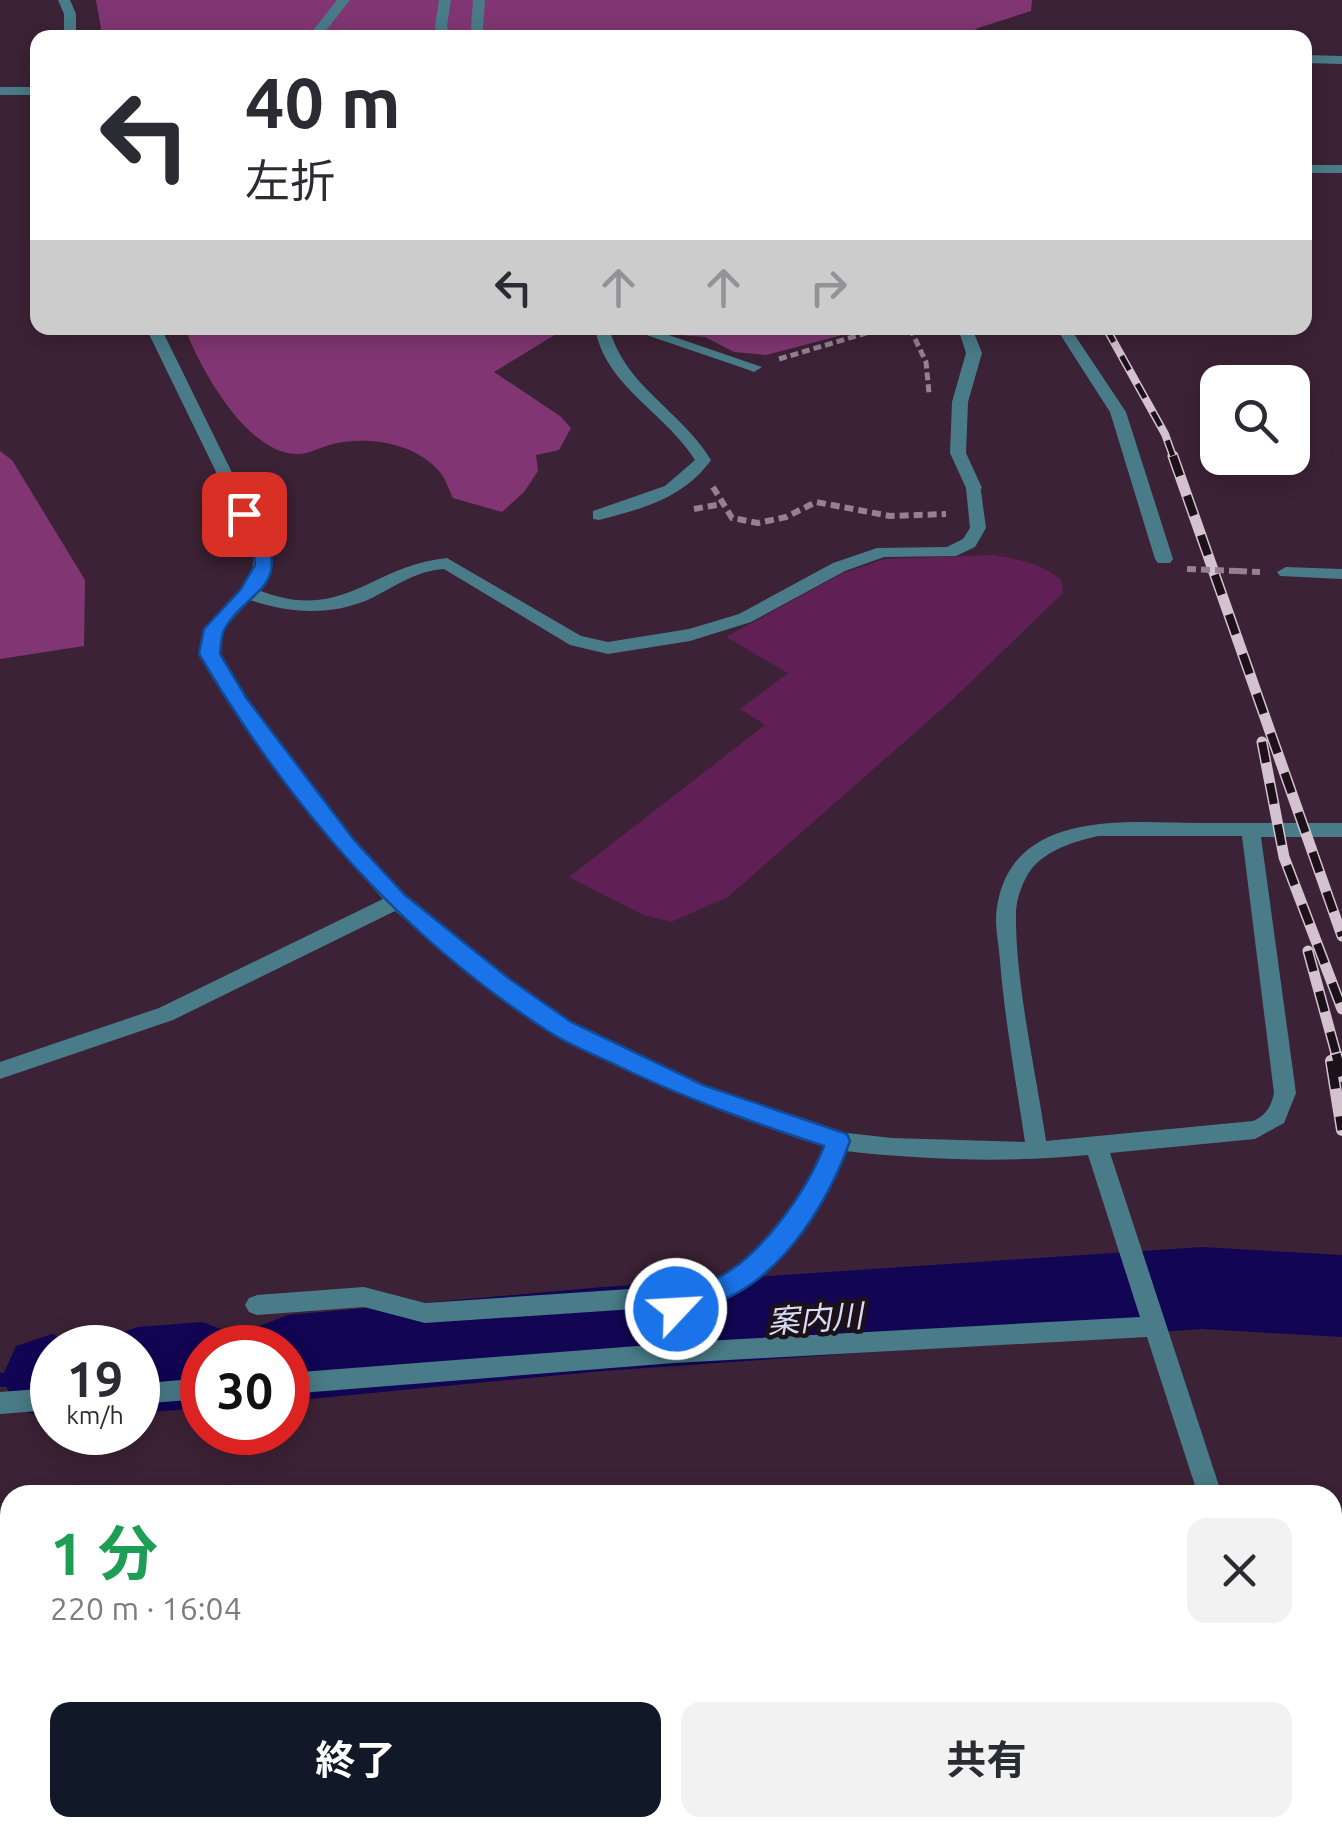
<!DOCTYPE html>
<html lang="ja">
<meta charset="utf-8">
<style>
body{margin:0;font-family:Ubuntu,"Noto Sans JP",sans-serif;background:#f2f2f3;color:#2b2b33;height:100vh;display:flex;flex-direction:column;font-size:38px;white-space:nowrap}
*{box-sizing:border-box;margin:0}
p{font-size:32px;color:#7c7c81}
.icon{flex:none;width:55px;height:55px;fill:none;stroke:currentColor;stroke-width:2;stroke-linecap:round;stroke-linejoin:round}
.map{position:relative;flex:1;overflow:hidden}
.drawer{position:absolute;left:0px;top:1485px;width:1342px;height:352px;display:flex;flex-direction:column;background:#fff;border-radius:30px 30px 0 0;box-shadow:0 5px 25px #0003}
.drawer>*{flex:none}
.hud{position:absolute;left:30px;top:30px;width:1282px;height:305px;border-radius:20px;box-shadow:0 5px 25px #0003;background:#fff;color:#2b2b33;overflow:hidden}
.tools{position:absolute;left:1200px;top:365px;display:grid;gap:20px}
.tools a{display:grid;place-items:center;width:110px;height:110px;border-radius:20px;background:#fff;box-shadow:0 5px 25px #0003;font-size:50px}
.speed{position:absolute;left:30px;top:1325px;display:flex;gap:20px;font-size:50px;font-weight:700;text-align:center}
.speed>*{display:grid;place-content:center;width:130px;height:130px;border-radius:50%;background:#fff;box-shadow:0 5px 25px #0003;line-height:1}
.speed small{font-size:25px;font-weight:400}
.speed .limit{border:15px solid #d22;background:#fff;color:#111}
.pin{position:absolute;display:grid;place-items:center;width:85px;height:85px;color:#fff;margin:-42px;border-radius:20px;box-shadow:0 5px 15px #0006}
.me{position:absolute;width:110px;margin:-55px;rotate:65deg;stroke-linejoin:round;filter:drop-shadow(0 0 8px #0008)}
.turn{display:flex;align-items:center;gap:35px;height:210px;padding:0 50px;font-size:45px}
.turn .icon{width:130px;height:130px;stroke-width:2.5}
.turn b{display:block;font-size:70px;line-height:85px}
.lanes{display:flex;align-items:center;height:95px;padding:0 50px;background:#0003;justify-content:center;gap:50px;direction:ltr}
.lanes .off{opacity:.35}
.round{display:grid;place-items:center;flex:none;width:105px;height:105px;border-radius:20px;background:#f2f2f3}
.overview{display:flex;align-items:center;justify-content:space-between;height:170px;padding:0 50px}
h1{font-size:60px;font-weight:700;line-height:75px;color:#1e9e55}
.button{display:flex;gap:20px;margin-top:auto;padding:20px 50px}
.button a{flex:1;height:115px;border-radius:20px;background:#111827;color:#fff;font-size:40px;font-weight:700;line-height:115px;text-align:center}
.button a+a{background:#f2f2f3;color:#2b2b33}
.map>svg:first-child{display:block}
.green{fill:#601f55}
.forest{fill:#813673}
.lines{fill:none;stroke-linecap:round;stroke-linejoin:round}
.stream{fill:#110554;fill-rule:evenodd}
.river{fill:#110554;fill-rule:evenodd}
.path-far1{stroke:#968091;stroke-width:5;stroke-dasharray:8 4;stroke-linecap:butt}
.path{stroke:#968091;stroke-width:6;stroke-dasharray:9 5;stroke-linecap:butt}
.service{fill:#497c88;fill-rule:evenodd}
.minor{fill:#497c88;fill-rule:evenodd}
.rail-far2-casing{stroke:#d5c2d0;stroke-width:8}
.rail-far1-casing{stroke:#d5c2d0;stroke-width:11}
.rail-casing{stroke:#d5c2d0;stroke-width:12}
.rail-far2{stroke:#1c1019;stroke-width:5;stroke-dasharray:16;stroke-linecap:butt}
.rail-far1{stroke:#1c1019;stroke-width:8;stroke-dasharray:21;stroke-linecap:butt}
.rail{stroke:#1c1019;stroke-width:9;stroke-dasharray:28;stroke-linecap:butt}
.path-bridge{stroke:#968091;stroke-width:6;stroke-dasharray:9 5;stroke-linecap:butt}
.route{fill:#1a73e8;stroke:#114b97;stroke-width:2.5}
.labels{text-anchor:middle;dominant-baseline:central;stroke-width:9;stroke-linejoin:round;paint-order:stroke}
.water-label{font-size:32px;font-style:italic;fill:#d7dcf3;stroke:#1c1019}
</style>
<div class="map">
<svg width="1342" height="1837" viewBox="0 0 1342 1837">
<rect width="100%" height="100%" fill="#3c2236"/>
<path class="green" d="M994,555C1020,560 1042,563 1062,581L1063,593L952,700L728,897L671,922L644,915L569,877L765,725L740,709L788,673L726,637L841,574L885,559Z"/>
<path class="forest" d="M96,0H1032L1031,11L978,28L965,38H94L101,28Z
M185,328H566L494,372L560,416L571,428L559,450L536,455L538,471L524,492L502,512L453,498C449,490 445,477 439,471C413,442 368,436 333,444C321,447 307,455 296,454C247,453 200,369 185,328Z
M656,328H869L766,355L734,352L705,337L667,334Z
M0,451L12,460L85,580L84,646L0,659Z
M773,1828H853L876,1837H753Z"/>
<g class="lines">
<path class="stream" d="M51,1370V1384L0,1387V1373Z"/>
<path class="river" d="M1202,1247L1342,1255V1337L1202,1329L603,1371L288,1401V1348H244L254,1328L288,1315L603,1287Z
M202,1322L237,1335L243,1348H202V1408L138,1413V1348H100L103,1339L138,1327Z
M52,1334L87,1348H52L51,1420L16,1408L2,1377L16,1346Z"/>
<path class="path-far1" d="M910,328L926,362L929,393
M779,359L883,328"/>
<path class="path" d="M713,487L732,518L758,523L786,517L816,502L890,516L946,514
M694,509L722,504
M1238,571L1260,572"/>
<path class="service" d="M337,0H350L320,38H307Z
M439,0H451L447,26L451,38H438L435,26Z
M473,0H485L483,28L486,38H474L471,28Z
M595,328H609C626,388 679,408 711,460C684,498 642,509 599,520L593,519V511L665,486L695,460C665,412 605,386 595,328Z
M626,328H648L762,367L754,372L749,370Z
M958,328H972L982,353L968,402L966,453L982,488L974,493L966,488L950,453L952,402L966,353Z
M1056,328H1070L1126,412L1173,559L1170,563H1158L1155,559L1110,412Z
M1286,567L1342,569V579L1280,576L1277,572Z"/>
<path class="minor" d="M58,0H70L76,14V38H64V14Z
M1305,55L1342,56V64L1305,63Z
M0,87H38V95H0Z
M1305,165H1342V173H1305Z
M146,328H161L271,552L268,579L258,590C344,624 371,565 447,558L581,636L608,642L689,629L739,614L833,563L877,548L947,547L963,539L970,528L966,488L974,483L980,484L986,528L975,547L956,556L884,557L845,571L751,622L690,641L608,654L570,645L444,569C416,571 397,585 372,598C333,616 290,614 250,600L222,631L219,641V654L246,700L353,840L404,896L505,978L570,1022L703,1086L838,1132L892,1138L1025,1142C1016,1082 1005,1021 1000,961C999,944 994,924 997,907C1012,809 1125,822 1199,823C1247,823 1293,823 1342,823V837H1261L1296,1093L1284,1123L1255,1139L1110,1153L1222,1495H1198L1147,1337L674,1363L288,1394V1373L663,1344L664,1307L425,1323L364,1307L257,1315L249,1312L245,1305L249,1298L257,1295L364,1287L425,1303L703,1284C763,1259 801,1205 825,1146C733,1114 639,1083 554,1033C497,999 447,953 395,911L173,1020L0,1079V1062L159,1008L383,899C351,863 196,681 201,642C205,613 242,601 251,575C253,568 253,559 255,552ZM1098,836H1242L1274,1093C1271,1107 1266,1115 1253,1121L1046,1141C1036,1072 1015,982 1016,913C1016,898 1025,874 1036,864C1052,848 1077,841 1098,836ZM845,1151C925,1160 1008,1163 1088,1155L1140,1317L686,1342L687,1305C767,1300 818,1218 845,1151Z
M202,1378V1399L138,1404V1384Z
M52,1388V1410L0,1414V1392Z
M1332,1823L1338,1837H1310L1307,1828H1332Z"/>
<g class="rail-far2-casing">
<path id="rail-far2" d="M1106,328L1165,434L1174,459"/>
</g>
<g class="rail-far1-casing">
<path id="rail-far1" d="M1173,456L1342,936
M1262,742L1284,857L1342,1009
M1308,951L1337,1057"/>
</g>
<g class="rail-casing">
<path id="rail" d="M1336,1054L1342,1076
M1331,1061L1342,1130"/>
</g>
<use href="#rail-far2" class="rail-far2"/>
<use href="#rail-far1" class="rail-far1"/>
<use href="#rail" class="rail"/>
<path class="path-bridge" d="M1187,569L1238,571"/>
</g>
<path class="route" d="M244,508C255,512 257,521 262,531C292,589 246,590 224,630C221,636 221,647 220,654L247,699L354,840L405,895L507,977L571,1022L703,1085L847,1134L850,1141C829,1200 787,1270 727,1298C716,1303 701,1305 689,1308L685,1317L676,1321L667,1317L663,1299L666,1291C681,1286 699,1286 713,1280C759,1260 807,1191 824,1146C751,1122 681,1097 612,1063C592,1054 570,1045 551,1033C401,937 289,806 199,654L204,629L241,589L255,565L254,552L234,514Z"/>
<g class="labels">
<g class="water-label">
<text transform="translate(815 1318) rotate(-4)">案内川</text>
</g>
</g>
</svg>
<div class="tools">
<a><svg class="icon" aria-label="search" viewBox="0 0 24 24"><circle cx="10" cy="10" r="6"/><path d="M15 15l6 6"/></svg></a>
</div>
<div class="speed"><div>19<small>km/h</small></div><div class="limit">30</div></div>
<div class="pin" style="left:244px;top:514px;background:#d93025"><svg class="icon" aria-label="arrive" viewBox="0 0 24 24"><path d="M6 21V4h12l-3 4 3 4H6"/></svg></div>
<svg class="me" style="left:676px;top:1309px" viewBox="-20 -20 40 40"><circle r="17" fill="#1a73e8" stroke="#fff" stroke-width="3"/><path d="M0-11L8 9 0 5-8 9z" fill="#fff"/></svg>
<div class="hud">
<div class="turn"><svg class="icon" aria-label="left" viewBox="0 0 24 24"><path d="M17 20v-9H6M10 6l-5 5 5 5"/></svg><div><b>40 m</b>左折</div></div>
<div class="lanes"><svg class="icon" aria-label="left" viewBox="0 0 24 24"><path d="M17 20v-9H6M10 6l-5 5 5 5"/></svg><svg class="icon off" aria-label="ahead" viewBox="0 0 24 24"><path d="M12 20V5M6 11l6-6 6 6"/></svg><svg class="icon off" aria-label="ahead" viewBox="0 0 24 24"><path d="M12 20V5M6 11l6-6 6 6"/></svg><svg class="icon off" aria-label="right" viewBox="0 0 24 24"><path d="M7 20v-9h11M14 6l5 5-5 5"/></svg></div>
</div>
<section class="drawer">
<div class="overview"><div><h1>1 分</h1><p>220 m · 16:04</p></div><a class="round"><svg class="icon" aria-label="close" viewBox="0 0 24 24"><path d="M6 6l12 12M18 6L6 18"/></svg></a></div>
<div class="button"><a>終了</a><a>共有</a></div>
</section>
</div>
